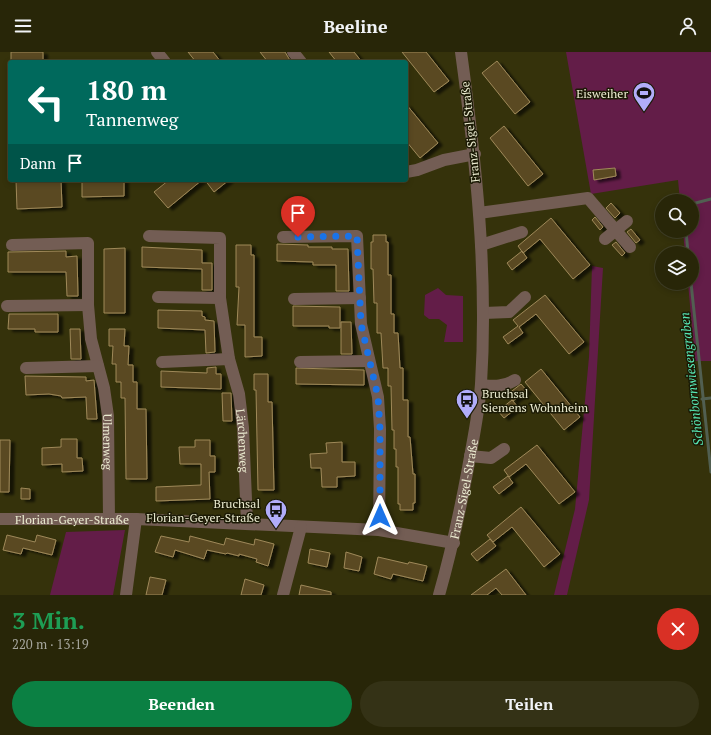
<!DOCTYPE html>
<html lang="de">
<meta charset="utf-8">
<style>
body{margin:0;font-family:"PT Serif",serif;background:#343216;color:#f1f3f6;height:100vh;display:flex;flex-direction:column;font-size:15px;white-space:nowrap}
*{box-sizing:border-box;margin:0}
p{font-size:13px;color:#a5a59c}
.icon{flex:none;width:22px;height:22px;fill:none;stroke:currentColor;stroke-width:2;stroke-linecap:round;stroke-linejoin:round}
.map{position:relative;height:543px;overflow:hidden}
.panel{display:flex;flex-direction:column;background:#282608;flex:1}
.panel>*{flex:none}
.hud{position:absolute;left:8px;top:8px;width:400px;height:122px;border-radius:4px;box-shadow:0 2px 6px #0003,0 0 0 1px #444329;background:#00695c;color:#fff;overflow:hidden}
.fabs{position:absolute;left:655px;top:142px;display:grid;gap:8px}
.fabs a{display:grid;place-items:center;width:44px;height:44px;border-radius:50%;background:#282608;box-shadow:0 2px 6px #0003,0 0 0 1px #444329;font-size:20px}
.pin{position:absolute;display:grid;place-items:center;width:34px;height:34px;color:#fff;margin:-41px -17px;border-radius:50% 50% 50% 0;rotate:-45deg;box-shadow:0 0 4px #0007}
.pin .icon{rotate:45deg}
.me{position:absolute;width:44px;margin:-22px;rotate:0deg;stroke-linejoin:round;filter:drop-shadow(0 0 3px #0008)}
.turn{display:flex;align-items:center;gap:14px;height:84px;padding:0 12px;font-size:18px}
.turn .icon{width:52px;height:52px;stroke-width:2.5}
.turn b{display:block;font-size:28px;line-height:34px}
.then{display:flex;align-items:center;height:38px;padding:0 12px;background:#0003;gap:8px;font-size:15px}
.round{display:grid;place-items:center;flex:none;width:42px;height:42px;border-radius:21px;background:#343216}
.head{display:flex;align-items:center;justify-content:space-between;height:68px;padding:0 12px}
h1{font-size:24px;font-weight:800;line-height:30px;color:#1e9e55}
.button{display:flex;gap:8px;margin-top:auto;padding:8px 12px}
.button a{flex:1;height:46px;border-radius:24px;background:#0b8043;color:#fff;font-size:16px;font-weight:800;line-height:46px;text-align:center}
.button a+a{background:#343216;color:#f1f3f6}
header{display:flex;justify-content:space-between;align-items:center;height:52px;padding:0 12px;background:#282608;font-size:18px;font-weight:800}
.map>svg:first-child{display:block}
.green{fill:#631d48}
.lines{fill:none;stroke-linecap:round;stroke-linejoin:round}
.stream{stroke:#515f51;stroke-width:3}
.building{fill:#5a4923;stroke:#9f8959;filter:url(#shadow)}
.minor{stroke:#735d54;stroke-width:12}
.route{stroke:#1a73e8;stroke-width:7;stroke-dasharray:0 12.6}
.labels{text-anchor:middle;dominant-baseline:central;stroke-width:3;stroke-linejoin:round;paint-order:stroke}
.poi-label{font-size:12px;fill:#ebebd0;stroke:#1b1a05;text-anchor:end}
.street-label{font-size:12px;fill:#ebebd0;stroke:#1b1a05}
.water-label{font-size:13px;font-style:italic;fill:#57e7b4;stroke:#1b1a05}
</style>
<header><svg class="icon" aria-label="menu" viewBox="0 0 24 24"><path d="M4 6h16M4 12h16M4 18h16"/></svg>Beeline<svg class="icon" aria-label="person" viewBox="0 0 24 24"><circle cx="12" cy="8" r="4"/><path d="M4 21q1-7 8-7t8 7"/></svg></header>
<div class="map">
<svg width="711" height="543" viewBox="0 0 711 543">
<defs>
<filter id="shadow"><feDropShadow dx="4.5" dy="2.5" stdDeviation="1" flood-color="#0009"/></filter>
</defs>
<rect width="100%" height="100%" fill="#35320b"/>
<path class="green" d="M566,0H711V309H695L688,231H692V201H685L683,179H692V149H680L678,128L591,142Z
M592,214L603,216L589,448L567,543H554L575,457L589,305Z
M438,236L446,243L463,244V290H444L447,273L439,267H429L424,263L425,243Z
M125,478L113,543H50L66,480Z"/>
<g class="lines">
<path class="stream" d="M692,152L711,147
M686,179L688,201
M691,231L711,420
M702,347L711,346"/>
</g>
<path class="building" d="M11,0H43V10H11Z
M188,0H213L221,10H196Z
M260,0H285L291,10H268Z
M329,0H354L362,10H337Z
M402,0H426L449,29L434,40Z
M497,9L530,50L515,62L482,21Z
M406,52L438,91L420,106L406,89Z
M504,74L543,122L528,134L490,86Z
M615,116L616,124L594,128L593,118Z
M16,128H61L62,155L17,157Z
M82,128H124V144L82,145Z
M169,128H202L168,156L154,140Z
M205,128H229L214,140Z
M611,151L620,161L615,166L606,156Z
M595,165L603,175L600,178L592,168Z
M551,166L590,213L573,227L540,187L523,201L518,194Z
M631,177L640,188L636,191L627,180Z
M373,183H386V190H388V223H391V262H394V281H398L400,316H403V348H408V385H410L413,422H415V451H413V458H400V452H398V415H396V397H394V378H392L391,334H388V316H383L381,281H377V251H374L373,217H371V190H373Z
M616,190L625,201L622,204L612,193Z
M277,192L308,193V195H332V197H348L349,239H336V213H313V210L277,209Z
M236,193H251V203H254V285H262V304L245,305V273H237L239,235H236Z
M142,195L202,198V211H212V238H202V217L142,215Z
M125,196V261H104V197Z
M66,199V205L77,204L78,244H67L66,220H8V200Z
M522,199L527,206L512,218L507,211Z
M545,243L584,290L569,302L536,262L519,275L523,281L508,292L503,285L518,274L513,268Z
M293,254L340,255V276H329V274H293Z
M158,258L202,259V264L205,265V268L214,269L215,300L206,301L205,278L158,276Z
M9,262H58V280H35V277H8Z
M341,270H351L352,302H341Z
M70,277H80L81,307H71Z
M109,277H125L124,294H129L128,313H133V330H137V357H146L147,427H126L125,346H121V330H116V312H112L113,294H109Z
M216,315V322H221V337L161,335V319L207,321V316Z
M296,316L364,318V333L296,332Z
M541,317L580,365L564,378L525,330Z
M254,322H268V350H272L274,438H258L256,338H254Z
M25,324L86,325V329L94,328L97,367H87L86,345L62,346L61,344L49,342L26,343Z
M521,332L527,339L513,349L508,342Z
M222,341H231L232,369H223Z
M512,348L518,355L504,366L498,359Z
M61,387H77V406H82L83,419L62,420V412L42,413V396L61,395Z
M0,388H10L9,440H0Z
M195,388H210V404H215V420H209L210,447L156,449V435L201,433V412H180L179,395H195Z
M342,390V410H355V424L337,425V435H322L321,416H311L310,402L327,401L326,391Z
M537,393L575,440L559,452L526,412L509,425L504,418Z
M508,424L513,431L499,442L493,435Z
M21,436L30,437V447H21Z
M521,455L560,502L544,515L512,475L493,490L487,483Z
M7,483L35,490L37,483L56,488L52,503L23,496L21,502L3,498Z
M161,484L189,490L190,484L224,493L226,486L254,493L255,487L274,492L268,514L256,510L257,507L239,502V504L227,501L226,502L207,498L204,507L175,498L173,505L155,500Z
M490,487L496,494L477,509L471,502Z
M310,497L330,501L327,515L308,511Z
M346,500L362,505L359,519L344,516Z
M378,505L408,512L409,510L427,514L423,529L393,522L391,527L374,522Z
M506,517L526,543H502L496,536L487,543H471Z
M150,525L166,528L162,543H146Z
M245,527L264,533L261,543H241Z
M301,533L331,540V543H299Z"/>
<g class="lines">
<g class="minor">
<path d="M157,0L165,10"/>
<path d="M293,0L301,10"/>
<path d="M406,120L417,118L444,108L475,102"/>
<path d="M479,161L588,146L630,195"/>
<path id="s1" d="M149,184L220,186V246L229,307L239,342L243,376L247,471"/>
<path d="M283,185L357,184L361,272L378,345L380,377L379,478"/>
<path d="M605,187L627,169"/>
<path id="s2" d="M12,193L88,191V253L91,287L104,336L108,364L109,467"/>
<path d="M481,193L522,180"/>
<path d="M158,245L220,246"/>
<path d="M294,247L360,246"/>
<path d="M7,254L88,253"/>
<path d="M484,261L509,260L525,245"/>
<path d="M162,310L229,307"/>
<path d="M300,310L369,309"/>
<path d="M26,316L98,314"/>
<path d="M481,333C494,334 503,335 515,328"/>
<path d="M470,404L491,406L504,397"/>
<path id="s3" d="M0,467H136L379,478L454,491"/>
<path d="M126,543L136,467"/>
<path d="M283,543L301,475"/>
<path id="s4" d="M439,543C451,501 460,459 468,416C473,388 479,360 481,332C488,221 476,110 461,0"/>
</g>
</g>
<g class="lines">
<path class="route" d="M298,185L357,184L361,272L378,345L380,377V464"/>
</g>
<defs>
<g id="stadium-pin" transform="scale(1.15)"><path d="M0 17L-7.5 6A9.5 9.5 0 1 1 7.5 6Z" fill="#b1adfa" stroke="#1b1a05"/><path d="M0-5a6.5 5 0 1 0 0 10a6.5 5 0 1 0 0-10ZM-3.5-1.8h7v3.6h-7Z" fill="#111"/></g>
<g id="bus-pin" transform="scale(1.15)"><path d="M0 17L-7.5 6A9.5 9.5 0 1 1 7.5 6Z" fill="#b1adfa" stroke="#1b1a05"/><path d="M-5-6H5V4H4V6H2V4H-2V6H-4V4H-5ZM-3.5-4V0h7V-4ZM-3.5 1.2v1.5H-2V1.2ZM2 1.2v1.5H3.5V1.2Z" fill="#111"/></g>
</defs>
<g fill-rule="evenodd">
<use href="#stadium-pin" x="644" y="41"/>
<use href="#bus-pin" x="467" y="348"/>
<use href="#bus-pin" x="276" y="458"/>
</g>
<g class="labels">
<g class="poi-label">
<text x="628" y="41">Eisweiher</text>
<text x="482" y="341" text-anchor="start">Bruchsal<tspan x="482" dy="14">Siemens Wohnheim</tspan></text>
<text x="260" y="451">Bruchsal<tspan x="260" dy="14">Florian-Geyer-Straße</tspan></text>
</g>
<g class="street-label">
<text transform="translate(470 80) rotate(-96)">Franz-Sigel-Straße</text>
<text stroke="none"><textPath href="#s1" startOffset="276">Lärchenweg</textPath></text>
<text stroke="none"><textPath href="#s2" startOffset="277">Ulmenweg</textPath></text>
<text stroke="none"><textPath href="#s4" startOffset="109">Franz-Sigel-Straße</textPath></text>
<text stroke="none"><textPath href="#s3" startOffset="72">Florian-Geyer-Straße</textPath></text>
</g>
<g class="water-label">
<text transform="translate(691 327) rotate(-96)">Schönbornwiesengraben</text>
</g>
</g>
</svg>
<div class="fabs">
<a><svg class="icon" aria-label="search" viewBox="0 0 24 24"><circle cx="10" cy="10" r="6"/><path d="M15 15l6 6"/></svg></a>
<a><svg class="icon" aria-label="layers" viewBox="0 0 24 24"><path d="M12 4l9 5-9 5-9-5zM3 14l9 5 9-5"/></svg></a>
</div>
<div class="pin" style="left:298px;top:185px;background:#d93025"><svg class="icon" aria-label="arrive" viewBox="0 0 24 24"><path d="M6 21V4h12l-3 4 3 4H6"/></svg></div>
<svg class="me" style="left:380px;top:464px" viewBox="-20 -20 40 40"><path d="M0-17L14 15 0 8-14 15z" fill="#1a73e8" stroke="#fff" stroke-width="4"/></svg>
<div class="hud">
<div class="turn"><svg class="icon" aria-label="left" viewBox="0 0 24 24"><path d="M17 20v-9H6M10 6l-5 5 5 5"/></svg><div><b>180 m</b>Tannenweg</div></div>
<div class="then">Dann<svg class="icon" aria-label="arrive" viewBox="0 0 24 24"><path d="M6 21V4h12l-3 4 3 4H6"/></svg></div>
</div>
</div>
<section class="panel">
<div class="head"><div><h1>3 Min.</h1><p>220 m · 13:19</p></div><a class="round" style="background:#d93025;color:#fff"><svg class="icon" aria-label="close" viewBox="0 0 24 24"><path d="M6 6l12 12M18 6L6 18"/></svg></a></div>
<div class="button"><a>Beenden</a><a>Teilen</a></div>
</section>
